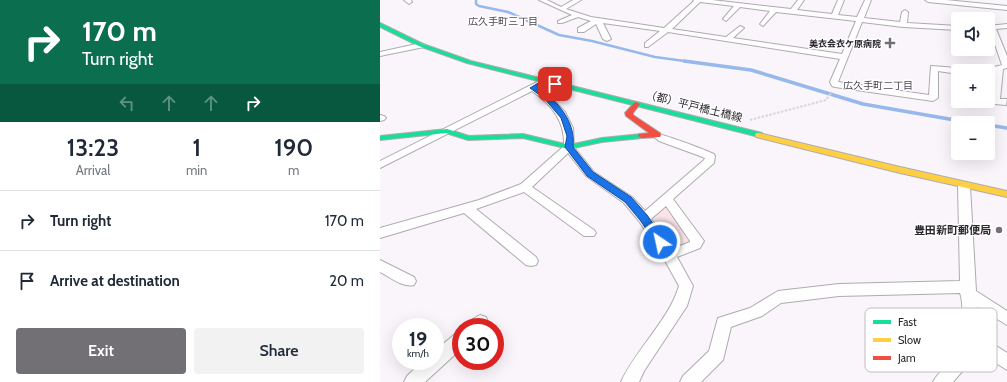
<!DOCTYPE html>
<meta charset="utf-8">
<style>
body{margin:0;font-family:Cabin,"Noto Sans JP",sans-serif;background:#f2f2f3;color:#1f2937;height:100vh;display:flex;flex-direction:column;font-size:15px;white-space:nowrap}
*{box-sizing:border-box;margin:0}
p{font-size:13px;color:#747a83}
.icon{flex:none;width:22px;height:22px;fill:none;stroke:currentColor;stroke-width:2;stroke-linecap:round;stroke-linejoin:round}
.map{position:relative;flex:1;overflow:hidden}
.sheet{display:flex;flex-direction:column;background:#fff;width:380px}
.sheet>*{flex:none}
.banner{background:#0b6e4f;color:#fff;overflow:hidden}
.controls{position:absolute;left:571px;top:12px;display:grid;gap:8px}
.controls a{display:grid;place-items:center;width:44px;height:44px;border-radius:4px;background:#fff;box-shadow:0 4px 16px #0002;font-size:20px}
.speed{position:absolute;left:12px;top:318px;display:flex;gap:8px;font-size:20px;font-weight:700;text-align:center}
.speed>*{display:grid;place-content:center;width:52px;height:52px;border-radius:50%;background:#fff;box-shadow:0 4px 16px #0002;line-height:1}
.speed small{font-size:10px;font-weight:400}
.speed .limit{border:6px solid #d22;background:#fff;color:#111}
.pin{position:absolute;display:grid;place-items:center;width:34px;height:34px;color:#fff;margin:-17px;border-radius:8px;box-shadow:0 2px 6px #0006}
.me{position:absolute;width:44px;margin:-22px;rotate:326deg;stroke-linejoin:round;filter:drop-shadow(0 0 3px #0008)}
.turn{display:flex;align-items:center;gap:14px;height:84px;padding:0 16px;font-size:18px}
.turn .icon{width:52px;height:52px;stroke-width:2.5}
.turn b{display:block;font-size:28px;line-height:34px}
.lanes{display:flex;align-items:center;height:38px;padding:0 16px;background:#0003;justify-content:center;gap:20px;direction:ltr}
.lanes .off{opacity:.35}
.eta{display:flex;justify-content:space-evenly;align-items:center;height:68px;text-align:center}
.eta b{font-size:24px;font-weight:600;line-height:28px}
.primary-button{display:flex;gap:8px;margin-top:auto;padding:8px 16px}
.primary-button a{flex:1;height:46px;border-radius:4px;background:#737075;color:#fff;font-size:16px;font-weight:600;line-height:46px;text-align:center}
.primary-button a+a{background:#f2f2f3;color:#1f2937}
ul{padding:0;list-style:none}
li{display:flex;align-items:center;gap:12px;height:60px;padding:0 16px;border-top:1px solid #e0e1e3}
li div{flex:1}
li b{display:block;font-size:15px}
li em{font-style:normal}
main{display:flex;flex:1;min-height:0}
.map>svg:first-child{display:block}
.green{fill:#fce6e9}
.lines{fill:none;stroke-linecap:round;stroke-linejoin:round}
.stream-far1{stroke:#97b8ec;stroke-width:2.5}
.stream{stroke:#97b8ec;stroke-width:3.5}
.street-casing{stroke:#aeabaf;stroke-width:2}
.fast-casing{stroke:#aeabaf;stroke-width:2}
.slow-casing{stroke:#aeabaf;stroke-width:2}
.jam-casing{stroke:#aeabaf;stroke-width:2}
.path{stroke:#d7d6d8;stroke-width:2;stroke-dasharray:2.5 1.5;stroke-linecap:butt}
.street{fill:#fefefe;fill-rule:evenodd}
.fast{fill:#16e098;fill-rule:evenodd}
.slow{fill:#ffcf43;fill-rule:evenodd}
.jam{fill:#f24e42;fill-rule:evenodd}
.route{fill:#1a73e8;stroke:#114b97}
.poi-dot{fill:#737075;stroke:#fff;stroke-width:1.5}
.labels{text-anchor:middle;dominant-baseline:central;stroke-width:3;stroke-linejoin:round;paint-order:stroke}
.far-poi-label{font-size:9px;font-weight:bold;fill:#2b282d;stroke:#fff;text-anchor:end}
.far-neighbourhood-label{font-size:10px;fill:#4f4852;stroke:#fff}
.street-label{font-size:11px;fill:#2b282d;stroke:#fff}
.poi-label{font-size:11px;font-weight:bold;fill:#2b282d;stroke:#fff;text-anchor:end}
.key{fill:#fff;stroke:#bfbec0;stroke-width:1}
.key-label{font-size:11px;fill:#2b282d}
</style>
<main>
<section class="sheet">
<div class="banner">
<div class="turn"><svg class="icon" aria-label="right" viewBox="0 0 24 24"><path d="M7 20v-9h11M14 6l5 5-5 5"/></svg><div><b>170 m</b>Turn right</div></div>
<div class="lanes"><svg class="icon off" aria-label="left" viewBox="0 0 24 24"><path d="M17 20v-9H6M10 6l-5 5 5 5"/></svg><svg class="icon off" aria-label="ahead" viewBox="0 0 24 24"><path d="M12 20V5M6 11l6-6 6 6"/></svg><svg class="icon off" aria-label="ahead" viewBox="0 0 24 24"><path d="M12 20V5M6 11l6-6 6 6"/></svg><svg class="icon" aria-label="right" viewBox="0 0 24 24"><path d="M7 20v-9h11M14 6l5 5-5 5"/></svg></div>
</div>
<div class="eta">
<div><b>13:23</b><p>Arrival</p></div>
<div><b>1</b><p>min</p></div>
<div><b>190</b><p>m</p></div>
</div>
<ul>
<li><svg class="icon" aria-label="right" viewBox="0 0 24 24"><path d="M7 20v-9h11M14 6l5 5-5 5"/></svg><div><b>Turn right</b></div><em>170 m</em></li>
<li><svg class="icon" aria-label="arrive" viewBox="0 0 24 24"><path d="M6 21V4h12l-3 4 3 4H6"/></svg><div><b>Arrive at destination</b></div><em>20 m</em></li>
</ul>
<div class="primary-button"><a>Exit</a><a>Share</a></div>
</section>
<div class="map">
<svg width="627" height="382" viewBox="0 0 627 382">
<rect width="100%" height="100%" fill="#faf5fb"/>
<path class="green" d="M287,199L317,241L289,255L264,218Z"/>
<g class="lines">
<path class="stream-far1" d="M96,0V4L99,6L128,12L179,35L212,41L275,57L312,62"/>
<path class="stream" d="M304,61L371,70L483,104L592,123
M608,125L627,128"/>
<g class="street-casing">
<path id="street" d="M24,0H31L32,2L29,4Z
M159,0H167L181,7L193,0H201L186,9L211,17L284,28L314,1L313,0H332L411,9L418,0H424L417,10L452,14L458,0H464L458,15L477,17L485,0H491L484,18L520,22L522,12L525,10L528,12L527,23L578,26V30L523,27L482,22L458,82L549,95L551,66L578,68L582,71H578V74L558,71V98L553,101L455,87L452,86L450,82L460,59L288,32L268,47H265V43L280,31L223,23L231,39L227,41L223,39L216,24L204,32H198V28L211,21L198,17L182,23H178V21L192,15ZM320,2L354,6L343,19L346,21L360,7L390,11L380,24L383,26L396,12L476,21L462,54L353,38L364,28L360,26L346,37L292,29Z
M545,0H566L627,6V10L548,2Z
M627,24V28L616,29L627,56V68L623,69L620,99H627L626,105L615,104L610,101L614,71H599L622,65L610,30H608V26Z
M41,43L45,45L44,47L0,56V52Z
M159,81L163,84L159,88L171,97L185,112L193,128L194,147L214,172L252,197L265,211L324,160L325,158L320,156L279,141L272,135L273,133C278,132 326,150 334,154L335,156L334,163L293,199L324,241L320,248L297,257L313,286L307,306L264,371L259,382H241C256,349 289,320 299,286L283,257L259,221L244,203L206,176L188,153L152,187L214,230L216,233L214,236H204L144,192L96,209L156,257L158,261L156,265L151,266L146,265L84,213L0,238V228L99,200L141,184L184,146C185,121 172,105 152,91L0,168V161ZM286,206L310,241V242L292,249L271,219Z
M0,115L4,116L6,118L4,120L0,121Z
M584,182L590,186L596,291L627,311V325L597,307L598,334L627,353V370L595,350L592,360L573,382H553C559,370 573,363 578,351C583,342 584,302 580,293L459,296L401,303L382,316L351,327L343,360L321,382H300L303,376L329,351L338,318L370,308L398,291L459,284L580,281L578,186Z
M0,260L34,277L36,281L34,285C23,288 10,277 0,272Z
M100,315L106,317L108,322L105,327H86L88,322Z
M81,332V349L45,382H24L27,376L43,361H55V351L75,334Z"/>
</g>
<g class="fast-casing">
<path id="fast" d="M0,23L43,44L91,61L382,133L383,135L379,137L87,63L39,46L0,27Z
M67,129L89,136L143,134L189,145L222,138L262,134L266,136L262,138L222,142L189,149L143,138L88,140L66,133L0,140V136Z"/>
</g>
<g class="slow-casing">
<path id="slow" d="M376,133H379L520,167L627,191V197L520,173L376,137L375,135Z"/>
</g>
<g class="jam-casing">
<path id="jam" d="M256,102L260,104L253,113V115L280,133L281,135L280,137L262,138L258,136L259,134L269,133L246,116L245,113L254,103Z"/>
</g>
<path class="path" d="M370,120L446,100L452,92"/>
<use href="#street" class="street"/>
<use href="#fast" class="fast"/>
<use href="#slow" class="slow"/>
<use href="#jam" class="jam"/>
</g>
<path class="route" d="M165,79L179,84L175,86L166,83L158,88C178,101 196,122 193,147L213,172L251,197L267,215L286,242L284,245H277L260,220L245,202L207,176L185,147L187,136L181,118L164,98L150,88Z"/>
<g class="poi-dot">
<path d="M508 37h4v4h4v4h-4v4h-4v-4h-4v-4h4z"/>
<circle cx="619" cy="230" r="4"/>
</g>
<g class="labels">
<g class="far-poi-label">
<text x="501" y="43">美衣会衣ケ原病院</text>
</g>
<g class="far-neighbourhood-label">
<text x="123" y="21">広久手町三丁目</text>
<text x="498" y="85">広久手町二丁目</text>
</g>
<g class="street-label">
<text transform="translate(314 106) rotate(14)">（都）平戸橋土橋線</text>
</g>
<g class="poi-label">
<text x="611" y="230">豊田新町郵便局</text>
</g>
</g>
<rect x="485" y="308" width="132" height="64" rx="6" class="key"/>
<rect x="493" y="320" width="18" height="4" fill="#16e098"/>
<rect x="493" y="338" width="18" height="4" fill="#ffcf43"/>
<rect x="493" y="356" width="18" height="4" fill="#f24e42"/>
<g class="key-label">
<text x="518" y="326">Fast</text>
<text x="518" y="344">Slow</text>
<text x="518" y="362">Jam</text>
</g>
</svg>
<div class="controls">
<a><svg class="icon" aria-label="sound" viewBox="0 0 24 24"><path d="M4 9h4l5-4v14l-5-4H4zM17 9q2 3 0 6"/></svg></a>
<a>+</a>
<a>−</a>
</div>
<div class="speed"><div>19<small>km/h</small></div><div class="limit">30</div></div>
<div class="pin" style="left:175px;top:84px;background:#d93025"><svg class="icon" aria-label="arrive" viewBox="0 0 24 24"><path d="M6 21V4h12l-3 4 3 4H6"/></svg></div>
<svg class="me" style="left:280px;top:242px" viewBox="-20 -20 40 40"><circle r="17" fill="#1a73e8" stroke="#fff" stroke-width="3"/><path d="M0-11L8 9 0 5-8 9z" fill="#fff"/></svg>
</div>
</main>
